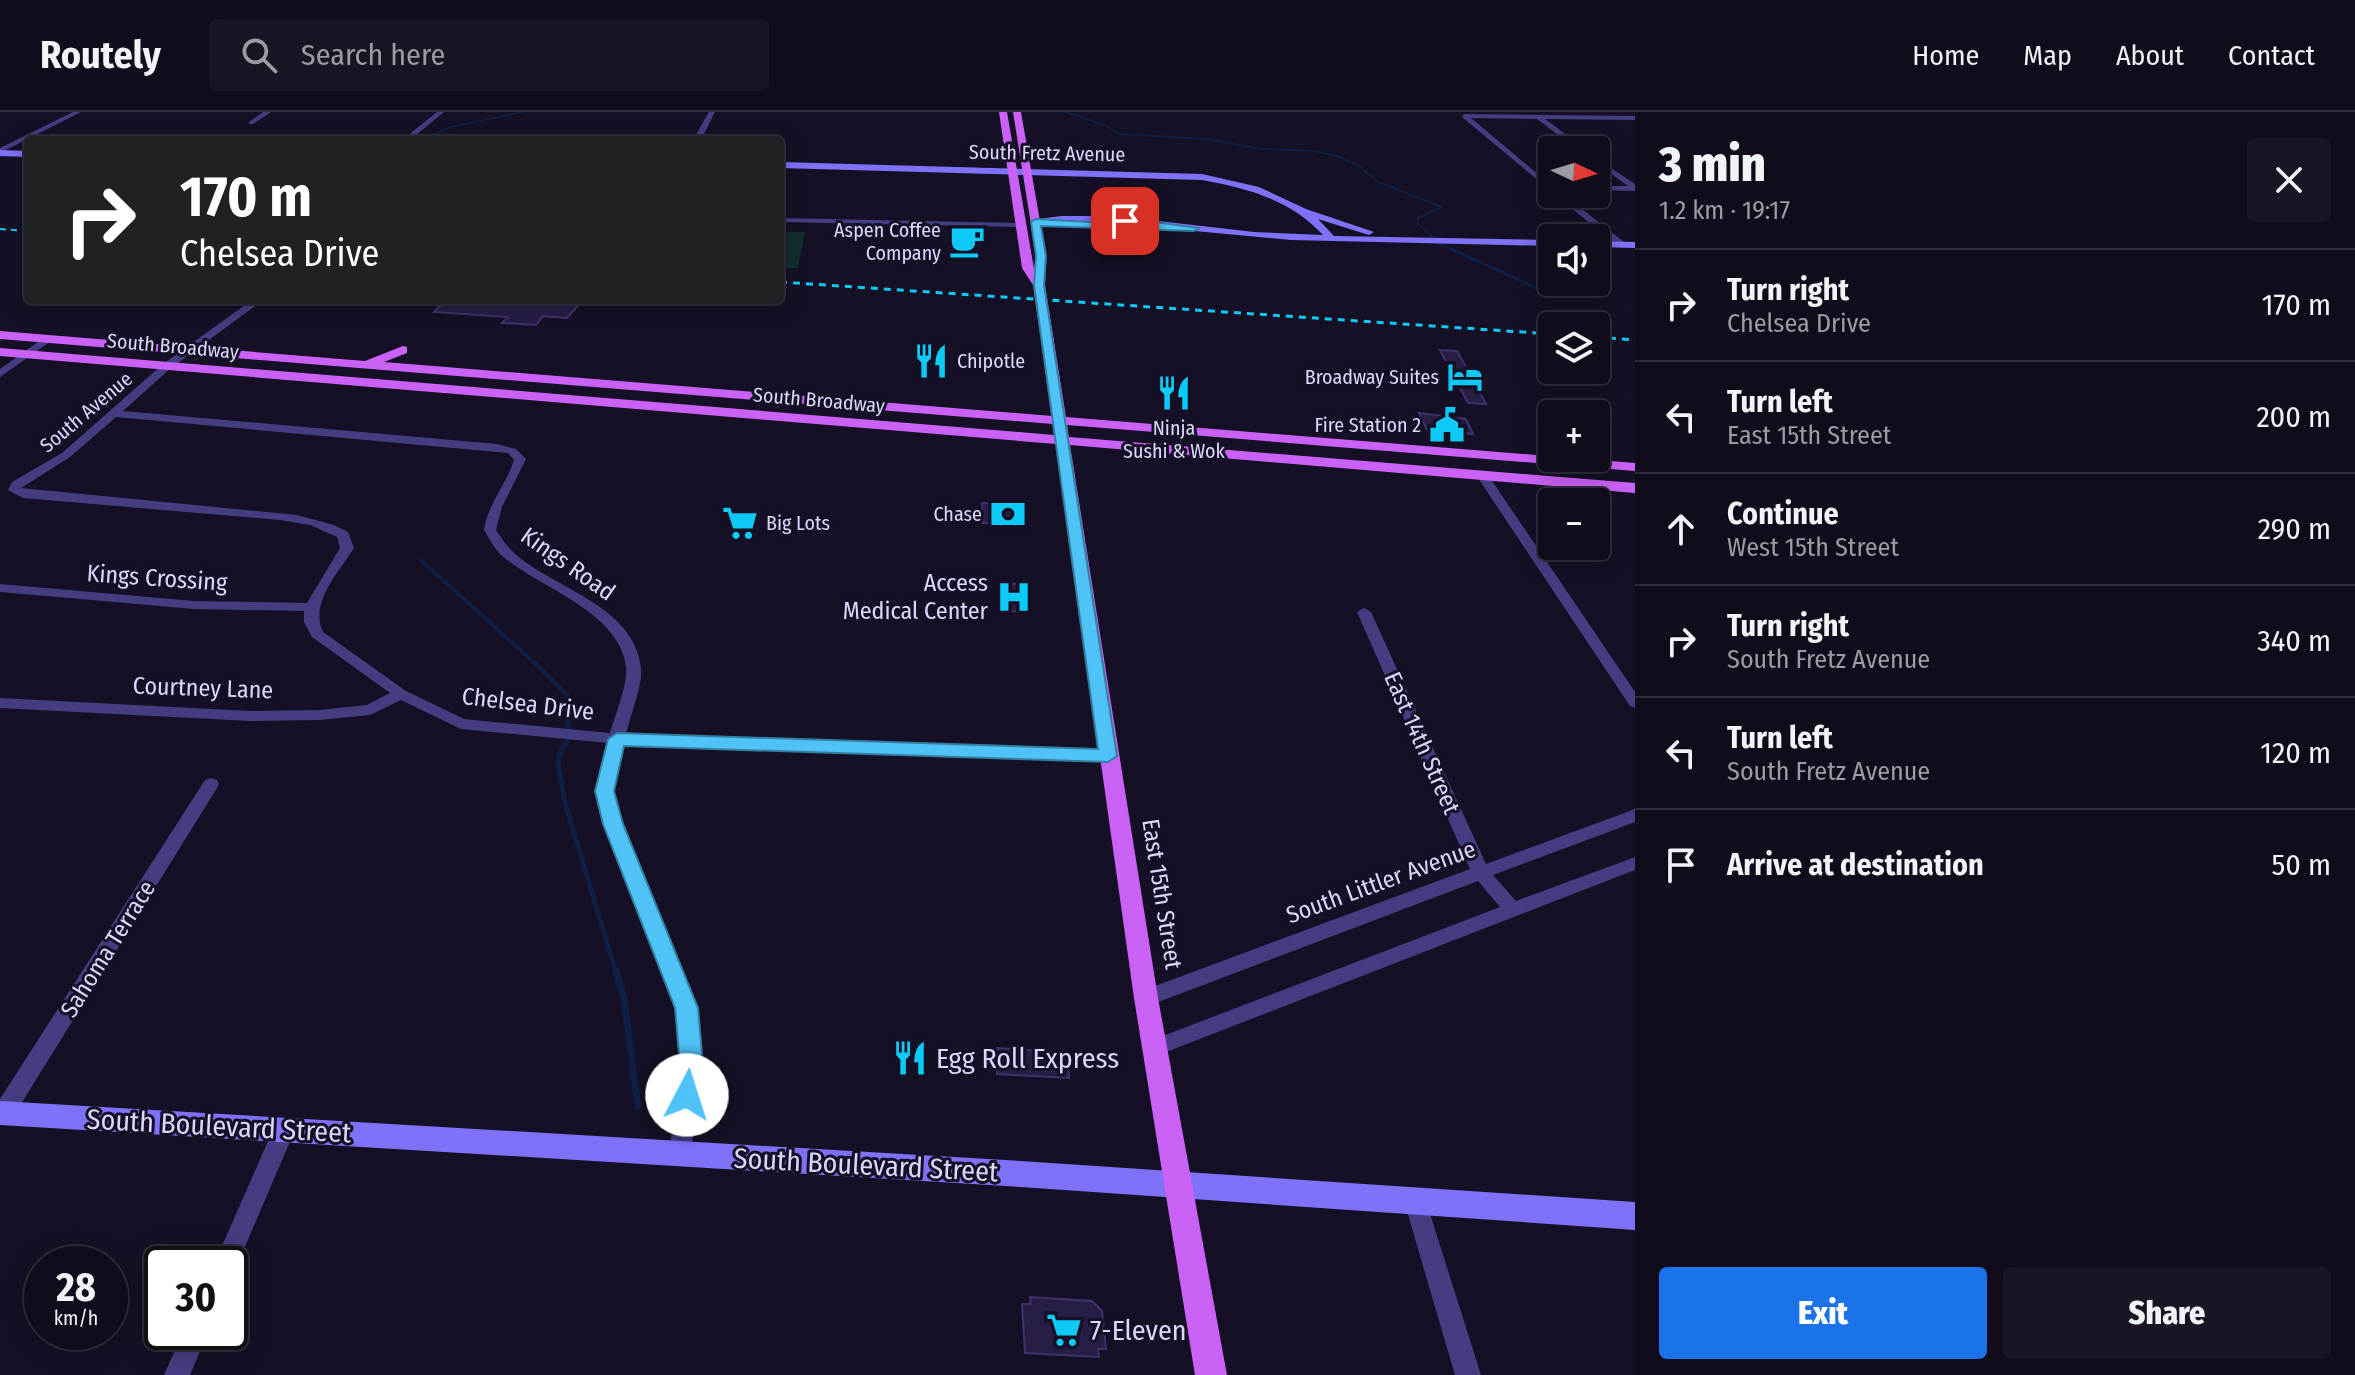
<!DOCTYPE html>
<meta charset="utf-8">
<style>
body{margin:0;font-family:"Fira Sans Condensed",sans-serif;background:#191525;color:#f1f3f6;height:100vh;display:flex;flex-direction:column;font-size:30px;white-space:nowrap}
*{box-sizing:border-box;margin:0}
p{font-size:26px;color:#9c9ba3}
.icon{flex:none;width:44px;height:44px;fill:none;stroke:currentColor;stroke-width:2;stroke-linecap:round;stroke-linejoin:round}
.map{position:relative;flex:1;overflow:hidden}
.details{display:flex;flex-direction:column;background:#100c1c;width:720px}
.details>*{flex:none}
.guide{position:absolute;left:24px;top:24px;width:760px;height:168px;border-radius:8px;box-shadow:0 4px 20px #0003,0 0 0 2px #302c3b;background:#202124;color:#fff;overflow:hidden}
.needle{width:52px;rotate:94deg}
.tools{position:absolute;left:1538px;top:24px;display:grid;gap:16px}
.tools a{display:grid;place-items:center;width:72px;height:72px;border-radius:8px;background:#100c1c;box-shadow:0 4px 20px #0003,0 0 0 2px #302c3b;font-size:40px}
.speed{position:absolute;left:24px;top:1134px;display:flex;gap:16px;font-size:40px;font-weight:700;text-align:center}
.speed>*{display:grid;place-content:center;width:104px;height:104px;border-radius:50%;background:#100c1c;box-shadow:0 4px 20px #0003,0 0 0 2px #302c3b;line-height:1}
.speed small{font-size:20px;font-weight:400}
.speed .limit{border:4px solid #111;border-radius:12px;background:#fff;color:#111}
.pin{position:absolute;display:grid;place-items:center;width:68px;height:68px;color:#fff;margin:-34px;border-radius:16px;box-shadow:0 4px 12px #0006}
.me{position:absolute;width:88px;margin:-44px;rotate:5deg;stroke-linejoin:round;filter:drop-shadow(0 0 6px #0008)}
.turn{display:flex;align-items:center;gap:28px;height:168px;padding:0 24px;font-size:36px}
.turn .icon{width:104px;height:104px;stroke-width:2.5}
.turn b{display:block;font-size:56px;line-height:68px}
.round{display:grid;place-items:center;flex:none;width:84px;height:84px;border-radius:8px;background:#191525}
.headline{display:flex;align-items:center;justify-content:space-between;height:136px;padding:0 24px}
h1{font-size:48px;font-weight:800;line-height:60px}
.primary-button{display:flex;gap:16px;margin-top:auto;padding:16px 24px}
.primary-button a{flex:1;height:92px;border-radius:8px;background:#1a73e8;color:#fff;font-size:32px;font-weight:800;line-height:92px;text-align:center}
.primary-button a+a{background:#191525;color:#f1f3f6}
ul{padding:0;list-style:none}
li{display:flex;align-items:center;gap:24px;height:112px;padding:0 24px;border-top:2px solid #302c3b}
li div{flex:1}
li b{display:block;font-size:30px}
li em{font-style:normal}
header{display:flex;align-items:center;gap:48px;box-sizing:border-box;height:112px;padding:0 40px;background:#100c1c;border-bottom:2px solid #302c3b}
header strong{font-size:38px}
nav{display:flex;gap:44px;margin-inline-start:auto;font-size:28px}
.search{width:560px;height:72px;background:#191525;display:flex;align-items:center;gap:20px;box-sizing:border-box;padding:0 28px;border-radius:8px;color:#9c9ba3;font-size:30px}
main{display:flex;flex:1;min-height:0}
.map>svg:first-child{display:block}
.green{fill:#132d2e}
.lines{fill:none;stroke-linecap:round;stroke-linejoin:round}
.stream-far4{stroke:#0f1f45;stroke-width:2}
.stream-far3{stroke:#0f1f45;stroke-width:3}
.stream-far2{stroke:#0f1f45;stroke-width:4}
.stream-far1{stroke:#0f1f45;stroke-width:5}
.stream{stroke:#0f1f45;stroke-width:7}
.building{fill:#281d45;stroke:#41306f;stroke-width:2}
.street{fill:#453d81;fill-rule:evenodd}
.secondary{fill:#7f71f8;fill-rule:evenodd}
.primary{fill:#cb62f7;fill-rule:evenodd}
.rail-far1{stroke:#0ccaf3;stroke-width:2;stroke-dasharray:6 5;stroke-linecap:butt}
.rail{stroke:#0ccaf3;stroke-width:3;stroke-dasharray:7 6;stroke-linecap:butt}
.route{fill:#4fc3f7;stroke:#337fa1;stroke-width:2}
.labels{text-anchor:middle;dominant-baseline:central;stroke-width:6;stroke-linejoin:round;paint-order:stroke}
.far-street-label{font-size:20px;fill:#ddd6fd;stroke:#151025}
.far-poi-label{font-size:20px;fill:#ddd6fd;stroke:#151025;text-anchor:end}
.street-label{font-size:24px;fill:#ddd6fd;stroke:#151025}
.poi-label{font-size:24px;fill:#ddd6fd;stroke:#151025;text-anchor:end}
.near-poi-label{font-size:28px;fill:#ddd6fd;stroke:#151025;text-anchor:start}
.near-street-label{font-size:28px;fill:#ddd6fd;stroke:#151025}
</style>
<header>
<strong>Routely</strong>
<div class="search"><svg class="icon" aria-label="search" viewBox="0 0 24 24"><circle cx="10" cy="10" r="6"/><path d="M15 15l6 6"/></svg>Search here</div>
<nav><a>Home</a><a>Map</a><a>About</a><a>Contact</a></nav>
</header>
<main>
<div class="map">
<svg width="1635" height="1263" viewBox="0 0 1635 1263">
<rect width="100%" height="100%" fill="#151025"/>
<path class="green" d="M780,120H805L798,156H780Z"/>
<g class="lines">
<path class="stream-far4" d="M1065,0L1102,12L1119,22L1205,27L1261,37L1314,39L1339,45L1358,53L1378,70L1442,95L1417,106L1418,112L1432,124
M422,28L450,15L523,0
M1438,131L1453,138"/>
<path class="stream-far3" d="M1449,136L1541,178"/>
<path class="stream-far2" d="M422,449L537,553"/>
<path class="stream-far1" d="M535,551L568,584V627L558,646L559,657L565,691L616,861"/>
<path class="stream" d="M616,859L624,887L638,994"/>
</g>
<path class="building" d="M445,188H583L567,206L543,204L536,213L502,211L508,205L434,200Z
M1440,238L1457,239L1486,292L1468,291Z
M1419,301L1466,307L1473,322L1427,318Z
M982,391L1017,392L1018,412L983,411Z
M999,471L1026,472L1029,500L1002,499Z
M997,936L1068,941L1069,966L997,962Z
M1030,1185L1092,1189L1102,1199L1106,1237H1098L1099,1245L1025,1241L1022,1192H1031Z"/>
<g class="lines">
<path class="street" d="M73,0H81L0,41V36Z
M263,0H271L253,12H249V10Z
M437,0H444L410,28H402Z
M709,0H715L701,28H693Z
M1464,2L1635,4V8L1545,7L1587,38H1578L1537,7L1471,6L1552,74V80L1462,5Z
M1596,46L1635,72V79L1596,78V74H1628L1596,51Z
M1554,82H1563L1624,130V134H1618Z
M780,106L1020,111L1024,113L1020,115L780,110Z
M252,188H263L171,256L123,299L497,332L516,337L526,347L502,395L496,418C501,425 505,432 511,438C549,476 634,491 641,556C643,572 630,605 626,622L1108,639L1116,644L1108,649L624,632L612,679L622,712L697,896L701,953L691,1041L688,1048L680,1051L672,1048L669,1041L681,953L677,896L604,712L596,679L608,631L461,617L401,588L370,603L319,608L250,609L0,596V586L250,599L319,598L367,593L390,581L312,525L304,510V499L194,497L0,480V472L194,489L307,491L340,436L337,425L310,413L280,408L23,386L8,378L12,370L62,341L163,252ZM116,305L508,341L514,348C506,373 488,391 484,418C490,428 496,440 506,447C543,477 620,501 626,555C628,572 615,604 610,621L464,607L406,579L323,520C309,491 339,460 354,436L348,420L334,413L297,403L21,376L70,345Z
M45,225L54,227L0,265V257Z
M1482,359L1486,360L1635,580V596L1630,594L1476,363Z
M1364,496L1371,500L1486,752L1635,697V710L1493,763L1516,789L1635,745V758L1161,942L1154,945L1147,942L1144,936L1147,930L1500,795L1478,769L1153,892L1146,894L1139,892L1136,886L1139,880L1470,757L1357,500Z
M211,666L217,668L219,672L217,676L11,1008L0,1009V987L205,668Z
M284,1008L292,1011L295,1018L234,1160L230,1162V1152H214L276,1011Z
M1415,1078L1423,1081L1426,1089L1481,1263H1455L1404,1089L1407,1081Z
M183,1220H208L190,1263H164Z"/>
<path class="secondary" d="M0,38L28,39V45L0,44Z
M780,50L1202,62L1259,75L1306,97L1374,120L1369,123L1318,107L1334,124L1552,128V134L1291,128L1088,109L1035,113L1031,112V108L1061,104H1115L1254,120L1323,123C1291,88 1247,76 1202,68L780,56Z
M1596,129L1635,130V136L1596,135Z
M0,989L1021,1049L1635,1090V1118L1021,1075L0,1013Z"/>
<path class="primary" d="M999,0H1007L1034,157L1036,144L1013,0H1021L1046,144L1045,173L1066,305L1635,351V359L1067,313L1069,325L1635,371V381L1070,333L1158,886L1227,1263H1195L1134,886L1056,332L0,244V236L1054,323L1053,312L0,227V219L365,249L403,234L407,235V241L384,250L1052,304L1033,173L1022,156Z"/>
<path class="rail-far1" d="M0,117L28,119"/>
<path class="rail" d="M780,170L1552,222
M1596,225L1635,228"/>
</g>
<path class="route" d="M1125,106L1199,116L1194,119L1041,114L1046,144L1044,173L1117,644L1108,650L624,634L614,679L623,712L698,896L703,953L696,990L687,993L679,990L675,983L680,953L675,896L603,712L595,679L608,627L617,621L1098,637L1034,173L1036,144L1031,110L1035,107L1128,112L1121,109Z"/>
<defs>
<g id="cafe-bare" transform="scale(2.76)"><path d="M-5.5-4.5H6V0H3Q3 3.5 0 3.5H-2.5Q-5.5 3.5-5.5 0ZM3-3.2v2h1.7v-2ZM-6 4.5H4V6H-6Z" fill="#0ccaf3" stroke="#151025" stroke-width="2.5" paint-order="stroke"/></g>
<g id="restaurant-bare" transform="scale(2.76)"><path d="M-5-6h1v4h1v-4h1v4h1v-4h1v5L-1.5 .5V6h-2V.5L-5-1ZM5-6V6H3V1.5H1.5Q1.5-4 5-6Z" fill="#0ccaf3" stroke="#151025" stroke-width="2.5" paint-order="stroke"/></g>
<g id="hotel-bare" transform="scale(2.76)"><path d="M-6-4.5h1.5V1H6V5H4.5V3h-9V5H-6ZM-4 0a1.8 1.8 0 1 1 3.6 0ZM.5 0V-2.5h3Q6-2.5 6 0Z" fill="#0ccaf3" stroke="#151025" stroke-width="2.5" paint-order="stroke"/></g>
<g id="civic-bare" transform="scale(2.76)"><path d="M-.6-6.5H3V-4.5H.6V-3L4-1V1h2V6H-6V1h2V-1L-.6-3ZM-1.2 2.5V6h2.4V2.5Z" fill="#0ccaf3" stroke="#151025" stroke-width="2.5" paint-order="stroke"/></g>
<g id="bank-bare" transform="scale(2.76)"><path d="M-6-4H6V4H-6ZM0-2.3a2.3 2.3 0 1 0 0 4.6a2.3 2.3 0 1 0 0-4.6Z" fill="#0ccaf3" stroke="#151025" stroke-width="2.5" paint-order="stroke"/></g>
<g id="supermarket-bare" transform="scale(2.76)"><path d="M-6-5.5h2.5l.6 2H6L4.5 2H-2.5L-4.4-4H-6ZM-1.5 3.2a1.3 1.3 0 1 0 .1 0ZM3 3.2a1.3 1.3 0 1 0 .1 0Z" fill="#0ccaf3" stroke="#151025" stroke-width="2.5" paint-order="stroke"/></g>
<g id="hospital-bare" transform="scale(2.76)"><path d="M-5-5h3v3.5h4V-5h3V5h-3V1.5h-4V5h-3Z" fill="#0ccaf3" stroke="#151025" stroke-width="2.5" paint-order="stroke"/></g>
</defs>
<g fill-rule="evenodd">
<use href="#cafe-bare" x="967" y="129"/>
<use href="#restaurant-bare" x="931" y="249"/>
<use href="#hotel-bare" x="1465" y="265"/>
<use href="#restaurant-bare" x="1174" y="281"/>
<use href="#civic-bare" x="1447" y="313"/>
<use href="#bank-bare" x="1008" y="402"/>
<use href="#supermarket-bare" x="740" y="411"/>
<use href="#hospital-bare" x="1014" y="485"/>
<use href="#restaurant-bare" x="910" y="946"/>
<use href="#supermarket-bare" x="1064" y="1218"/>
</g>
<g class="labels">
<g class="far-street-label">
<text transform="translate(1047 41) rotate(1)">South Fretz Avenue</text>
<text transform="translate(173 234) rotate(5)">South Broadway</text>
<text transform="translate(819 288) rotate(5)">South Broadway</text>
<text transform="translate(86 300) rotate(-40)">South Avenue</text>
</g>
<g class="far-poi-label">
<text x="941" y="118">Aspen Coffee<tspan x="941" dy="23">Company</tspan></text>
<text x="957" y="249" text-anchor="start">Chipotle</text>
<text x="1439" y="265">Broadway Suites</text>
<text x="1421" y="313">Fire Station 2</text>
<text x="1174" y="316" text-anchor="middle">Ninja<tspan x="1174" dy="23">Sushi &amp; Wok</tspan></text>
<text x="982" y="402">Chase</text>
<text x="766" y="411" text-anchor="start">Big Lots</text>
</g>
<g class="street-label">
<text transform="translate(568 452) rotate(35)">Kings Road</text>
<text transform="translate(157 466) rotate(4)">Kings Crossing</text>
<text transform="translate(203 576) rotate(2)">Courtney Lane</text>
<text transform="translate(528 592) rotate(7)">Chelsea Drive</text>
<text transform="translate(1422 631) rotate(66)">East 14th Street</text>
<text transform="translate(1381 770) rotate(-20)">South Littler Avenue</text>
<text transform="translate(1162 782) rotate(81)">East 15th Street</text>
<text transform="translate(108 837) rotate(-58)">Sahoma Terrace</text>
</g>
<g class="poi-label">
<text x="988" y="471">Access<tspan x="988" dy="28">Medical Center</tspan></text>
</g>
<g class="near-poi-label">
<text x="936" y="946">Egg Roll Express</text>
<text x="1090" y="1218">7-Eleven</text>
</g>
<g class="near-street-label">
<text transform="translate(219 1014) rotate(3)">South Boulevard Street</text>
<text transform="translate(866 1053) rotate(3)">South Boulevard Street</text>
</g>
</g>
</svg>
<div class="tools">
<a><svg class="needle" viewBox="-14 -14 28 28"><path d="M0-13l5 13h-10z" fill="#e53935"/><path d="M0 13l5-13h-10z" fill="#9c9ba3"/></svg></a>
<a><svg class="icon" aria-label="sound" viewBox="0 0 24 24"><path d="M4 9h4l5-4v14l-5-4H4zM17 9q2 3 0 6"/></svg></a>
<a><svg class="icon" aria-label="layers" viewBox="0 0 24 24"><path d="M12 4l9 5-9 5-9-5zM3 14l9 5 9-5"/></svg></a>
<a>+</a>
<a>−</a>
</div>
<div class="speed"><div>28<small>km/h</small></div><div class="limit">30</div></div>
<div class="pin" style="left:1125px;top:109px;background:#d93025"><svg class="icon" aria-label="arrive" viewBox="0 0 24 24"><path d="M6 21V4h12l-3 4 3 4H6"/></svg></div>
<svg class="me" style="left:687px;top:983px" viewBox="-20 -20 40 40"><circle r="19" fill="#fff"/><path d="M0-13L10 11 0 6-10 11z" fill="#4fc3f7"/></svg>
<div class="guide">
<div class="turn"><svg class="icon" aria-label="right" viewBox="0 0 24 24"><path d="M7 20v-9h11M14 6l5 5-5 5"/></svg><div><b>170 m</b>Chelsea Drive</div></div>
</div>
</div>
<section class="details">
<div class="headline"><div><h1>3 min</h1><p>1.2 km · 19:17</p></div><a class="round"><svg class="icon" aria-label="close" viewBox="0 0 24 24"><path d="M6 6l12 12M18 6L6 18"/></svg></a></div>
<ul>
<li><svg class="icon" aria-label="right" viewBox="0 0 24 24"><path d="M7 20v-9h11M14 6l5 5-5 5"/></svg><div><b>Turn right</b><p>Chelsea Drive</p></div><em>170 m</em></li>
<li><svg class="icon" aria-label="left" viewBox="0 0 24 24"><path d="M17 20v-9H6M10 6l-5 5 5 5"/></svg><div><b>Turn left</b><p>East 15th Street</p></div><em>200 m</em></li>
<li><svg class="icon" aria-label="ahead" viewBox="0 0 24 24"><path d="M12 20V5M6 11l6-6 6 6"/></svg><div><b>Continue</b><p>West 15th Street</p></div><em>290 m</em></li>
<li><svg class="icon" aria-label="right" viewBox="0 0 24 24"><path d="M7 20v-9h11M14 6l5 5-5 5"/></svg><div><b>Turn right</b><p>South Fretz Avenue</p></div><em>340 m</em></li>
<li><svg class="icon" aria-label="left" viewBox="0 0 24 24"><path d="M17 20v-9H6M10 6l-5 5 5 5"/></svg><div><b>Turn left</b><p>South Fretz Avenue</p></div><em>120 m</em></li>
<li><svg class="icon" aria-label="arrive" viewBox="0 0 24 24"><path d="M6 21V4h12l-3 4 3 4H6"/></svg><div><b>Arrive at destination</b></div><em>50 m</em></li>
</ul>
<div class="primary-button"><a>Exit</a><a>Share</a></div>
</section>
</main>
